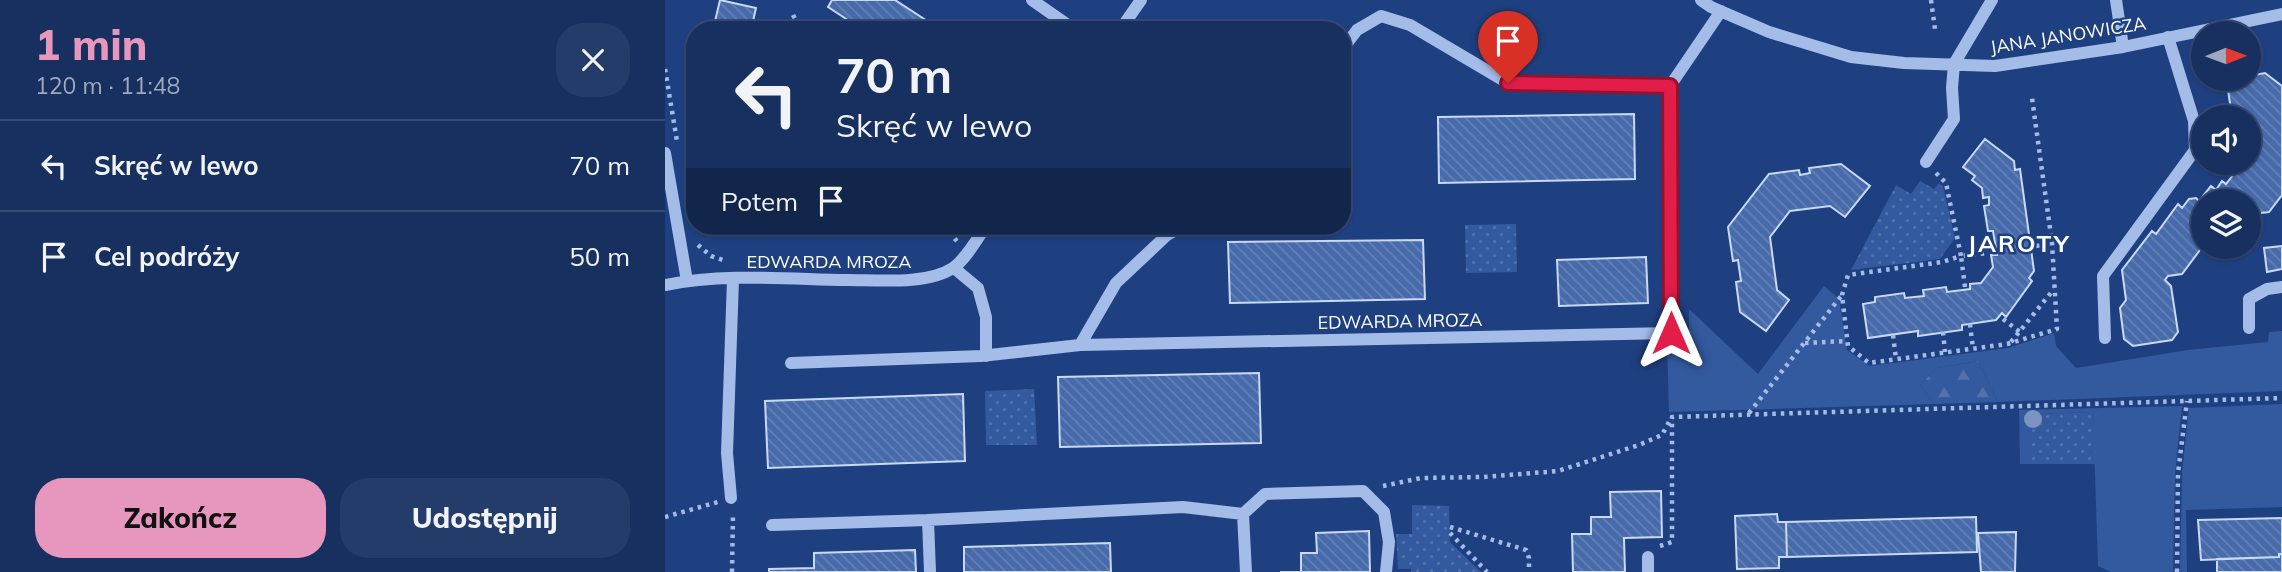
<!DOCTYPE html>
<html lang="pl">
<meta charset="utf-8">
<style>
body{margin:0;font-family:Mulish,sans-serif;background:#243c69;color:#f1f3f6;height:100vh;display:flex;flex-direction:column;font-size:26px;white-space:nowrap}
*{box-sizing:border-box;margin:0}
p{font-size:23px;color:#9ea9bd}
.icon{flex:none;width:38px;height:38px;fill:none;stroke:currentColor;stroke-width:2;stroke-linecap:round;stroke-linejoin:round}
.map{position:relative;flex:1;overflow:hidden}
.details{display:flex;flex-direction:column;background:#173060;width:665px}
.details>*{flex:none}
.hud{position:absolute;left:21px;top:21px;width:665px;height:214px;border-radius:28px;box-shadow:0 2px 5px #0004,0 0 0 2px #364b75;background:#173060;color:#f1f3f6;overflow:hidden}
.needle{width:46px;rotate:89deg}
.tools{position:absolute;left:1526px;top:21px;display:grid;gap:14px}
.tools a{display:grid;place-items:center;width:70px;height:70px;border-radius:50%;background:#173060;box-shadow:0 2px 5px #0004,0 0 0 2px #364b75;font-size:35px}
.pin{position:absolute;display:grid;place-items:center;width:60px;height:60px;color:#fff;margin:-72px -30px;border-radius:50% 50% 50% 0;rotate:-45deg;box-shadow:0 0 7px #0007}
.pin .icon{rotate:45deg}
.me{position:absolute;width:77px;margin:-38px;rotate:0deg;stroke-linejoin:round;filter:drop-shadow(0 0 5px #0008)}
.turn{display:flex;align-items:center;gap:24px;height:147px;padding:0 35px;font-size:32px}
.turn .icon{width:91px;height:91px;stroke-width:2.5}
.turn b{display:block;font-size:49px;line-height:60px}
.then{display:flex;align-items:center;height:66px;padding:0 35px;background:#0003;gap:14px;font-size:26px}
.round{display:grid;place-items:center;flex:none;width:74px;height:74px;border-radius:28px;background:#243c69}
.summary{display:flex;align-items:center;justify-content:space-between;height:119px;padding:0 35px}
h1{font-size:42px;font-weight:800;line-height:52px;color:#e797bd}
.button{display:flex;gap:14px;margin-top:auto;padding:14px 35px}
.button a{flex:1;height:80px;border-radius:28px;background:#e797bd;color:#111;font-size:28px;font-weight:800;line-height:80px;text-align:center}
.button a+a{background:#243c69;color:#f1f3f6}
ul{padding:0;list-style:none}
li{display:flex;align-items:center;gap:21px;height:91px;padding:0 35px;border-top:2px solid #364b75}
li div{flex:1}
li b{display:block;font-size:26px}
li em{font-style:normal}
main{display:flex;flex:1;min-height:0}
.map>svg:first-child{display:block}
.grass{fill:#33599e}
.forest{fill:url(#forest-firs)}
.park{fill:url(#park-dots)}
.building{fill:url(#building-back-hatch);stroke:#c8d9f6;stroke-width:2}
.lines{fill:none;stroke-linecap:round;stroke-linejoin:round}
.path{stroke:#a4bce8;stroke-width:4.5;stroke-dasharray:3.5 5;stroke-linecap:butt}
.minor{stroke:#a4bce8;stroke-width:12}
.tree{fill:#7c94c1}
.route-casing{stroke:#92132f;stroke-width:18}
.route{stroke:#e11d48;stroke-width:12}
.labels{text-anchor:middle;dominant-baseline:central;stroke-width:5;stroke-linejoin:round;paint-order:stroke}
.street-label{font-size:18px;fill:#fff;stroke:#1f4080}
.district-label{font-size:24px;font-weight:bold;letter-spacing:2px;fill:#fff;stroke:#1f4080}
</style>
<main>
<section class="details">
<div class="summary"><div><h1>1 min</h1><p>120 m · 11:48</p></div><a class="round"><svg class="icon" aria-label="close" viewBox="0 0 24 24"><path d="M6 6l12 12M18 6L6 18"/></svg></a></div>
<ul>
<li><svg class="icon" aria-label="left" viewBox="0 0 24 24"><path d="M17 20v-9H6M10 6l-5 5 5 5"/></svg><div><b>Skręć w lewo</b></div><em>70 m</em></li>
<li><svg class="icon" aria-label="arrive" viewBox="0 0 24 24"><path d="M6 21V4h12l-3 4 3 4H6"/></svg><div><b>Cel podróży</b></div><em>50 m</em></li>
</ul>
<div class="button"><a>Zakończ</a><a>Udostępnij</a></div>
</section>
<div class="map">
<svg width="1617" height="572" viewBox="0 0 1617 572">
<defs>
<pattern id="forest-firs" width="22" height="20" patternUnits="userSpaceOnUse" patternTransform="scale(1.75)"><rect width="22" height="20" fill="#33599e"/><path d="M5 1l3.5 6h-7zM16 11l3.5 6h-7z" fill="#5272ad"/></pattern>
<pattern id="park-dots" width="8" height="8" patternUnits="userSpaceOnUse" patternTransform="scale(1.75)"><rect width="8" height="8" fill="#33599e"/><path d="M2 2h.1M6 6h.1" fill="none" stroke="#5272ad" stroke-width="1.8" stroke-linecap="round"/></pattern>
<pattern id="building-back-hatch" width="6" height="6" patternUnits="userSpaceOnUse" patternTransform="scale(1.75)"><rect width="6" height="6" fill="#476aaa"/><path d="M-1 5l2 2M0 0l6 6M5-1l2 2" fill="none" stroke="#6380b7"/></pattern>
</defs>
<rect width="100%" height="100%" fill="#1f4080"/>
<path class="grass" d="M1159,286L1174,299L1182,350L1205,366L1343,348L1389,333L1391,346L1411,368L1523,350L1603,342L1604,332L1617,331V391L1333,402L1313,361L1272,368L1255,385L1269,404L1004,412L1002,343H1024V309L1093,374Z
M1617,404V507L1521,510L1522,572H1515L1517,472L1524,408Z
M1517,406L1510,474L1508,572H1446L1433,566L1428,412L1363,414V464H1355L1354,410Z"/>
<path class="forest" d="M1313,361L1333,402L1269,404L1255,385L1272,368Z"/>
<path class="park" d="M1255,181L1269,189L1274,183L1278,187L1290,238L1275,259L1186,270L1231,185L1246,194Z
M851,224L852,272L801,273L800,225Z
M369,389L372,445H321L320,391Z
M1428,412L1431,464H1363V414Z
M747,505L784,506L785,542L816,572H746V569H733L731,534H747Z"/>
<path class="building" d="M55,0L91,8L86,30H48Z
M167,0H230L276,30H198L163,7Z
M1600,73L1617,86V195L1604,212L1596,213L1590,221L1586,218L1584,221V201H1538V246L1517,274L1503,276L1500,280L1506,286L1513,332L1507,340L1468,346L1459,339L1455,308L1461,300L1457,270L1487,231L1491,234L1513,204L1517,208L1524,199L1531,198L1534,201L1546,186L1551,190L1557,181L1561,184L1575,166H1579V163H1584V117H1567L1563,90L1572,79H1584V76Z
M969,114L970,179L774,183L773,117Z
M1320,139L1349,161L1350,170L1355,169L1369,271L1364,278L1367,281L1341,317L1337,313L1331,320L1297,325V330L1253,336V331L1203,338L1198,304L1210,302V297L1239,293L1240,298L1259,296L1258,290L1281,287L1282,292L1305,289V284L1316,283L1328,267L1326,255H1332L1328,231H1323L1319,206L1324,205V197L1318,198L1317,188L1307,180L1310,176L1298,167Z
M1176,164L1205,186L1180,217L1165,206L1125,211L1105,237L1112,290L1124,300L1101,331L1075,312L1071,282L1076,281L1073,260L1068,261L1063,227L1104,174L1134,170L1135,175L1145,173L1144,168Z
M112,226H237V230L112,233Z
M758,240L760,299L565,303L563,242Z
M1617,246V269L1602,272L1599,248Z
M981,257L983,303L894,306L892,260Z
M594,373L596,443L395,447L393,377Z
M298,394L300,461L103,468L100,401Z
M996,491L997,537L959,538L960,572H908L907,534H926V517H946L945,492Z
M1112,514L1113,522H1121L1122,557H1114V568L1072,569L1070,516Z
M1311,517L1312,552L1122,557L1121,522Z
M1617,518V554H1614V557L1536,560L1533,520Z
M704,531L705,572H615H636V553H652L651,533Z
M1351,532L1350,572H1316L1313,533Z
M445,543L446,572H299V547Z
M250,550L251,572H104V569L149,568V553Z
M1614,554H1617V572H1552V559L1614,557Z"/>
<g class="lines">
<path class="path" d="M1266,0L1270,29
M128,15L136,30
M0,69L12,141
M1271,173L1281,183L1296,256L1277,262L1183,275L1177,295L1183,346L1204,363L1342,344L1392,329L1387,243L1367,98
M278,226L292,241
M33,245L46,256L58,260
M1371,246L1387,243
M1300,287L1296,256L1323,253
M1338,319L1355,332
M1305,324L1308,349
M1278,332L1280,352
M1228,335L1231,359
M1346,342L1389,289
M1140,343L1182,341
M1084,413L1177,295
M718,486L756,478L818,477L893,471L974,445L997,435L1006,418
M0,517L53,502
M785,527L861,550L864,558V572
M785,533L822,572
M995,546L1007,542V417L1617,398
M67,572L68,513
M1512,572L1513,473L1522,401"/>
<path class="minor" d="M367,0L410,30
M1036,0L1046,7L1104,32L1186,57L1239,63L1330,66L1458,47L1617,14
M1451,0L1458,47
M455,30L476,0
M677,50L692,30L716,16L745,25L843,83L1005,86
M0,153L22,281
M1261,162L1289,119L1287,88L1289,64L1327,0
M289,268L313,288L321,317V356
M0,285C59,273 122,279 182,280C213,280 262,285 288,268C301,259 312,239 321,226
M1584,328V299L1602,289L1617,287
M1440,338L1438,276L1530,150L1529,121L1503,37
M415,345L451,283L502,235L518,226
M126,363L316,356L415,345L1006,333L1005,86L1056,11
M66,498L62,453L68,279
M578,514L581,572
M263,520L265,572
M107,525L263,520L518,507L578,514L600,494L698,491L719,512L724,542L721,572
M983,557V572"/>
</g>
<circle class="tree" cx="1368" cy="419" r="9"/>
<g class="lines">
<g class="route-casing">
<path id="route" d="M843,83L1005,86L1006,333"/>
</g>
<use href="#route" class="route"/>
</g>
<g class="labels">
<g class="street-label">
<text transform="translate(1403 35) rotate(-9)">JANA JANOWICZA</text>
<text x="164" y="261">EDWARDA MROZA</text>
<text transform="translate(735 321) rotate(-1)">EDWARDA MROZA</text>
</g>
<g class="district-label">
<text x="1354" y="243">JAROTY</text>
</g>
</g>
</svg>
<div class="tools">
<a><svg class="needle" viewBox="-14 -14 28 28"><path d="M0-13l5 13h-10z" fill="#e53935"/><path d="M0 13l5-13h-10z" fill="#9ea9bd"/></svg></a>
<a><svg class="icon" aria-label="sound" viewBox="0 0 24 24"><path d="M4 9h4l5-4v14l-5-4H4zM17 9q2 3 0 6"/></svg></a>
<a><svg class="icon" aria-label="layers" viewBox="0 0 24 24"><path d="M12 4l9 5-9 5-9-5zM3 14l9 5 9-5"/></svg></a>
</div>
<div class="pin" style="left:843px;top:83px;background:#d93025"><svg class="icon" aria-label="arrive" viewBox="0 0 24 24"><path d="M6 21V4h12l-3 4 3 4H6"/></svg></div>
<svg class="me" style="left:1006px;top:333px" viewBox="-20 -20 40 40"><path d="M0-17L14 15 0 8-14 15z" fill="#e11d48" stroke="#fff" stroke-width="4"/></svg>
<div class="hud">
<div class="turn"><svg class="icon" aria-label="left" viewBox="0 0 24 24"><path d="M17 20v-9H6M10 6l-5 5 5 5"/></svg><div><b>70 m</b>Skręć w lewo</div></div>
<div class="then">Potem<svg class="icon" aria-label="arrive" viewBox="0 0 24 24"><path d="M6 21V4h12l-3 4 3 4H6"/></svg></div>
</div>
</div>
</main>
